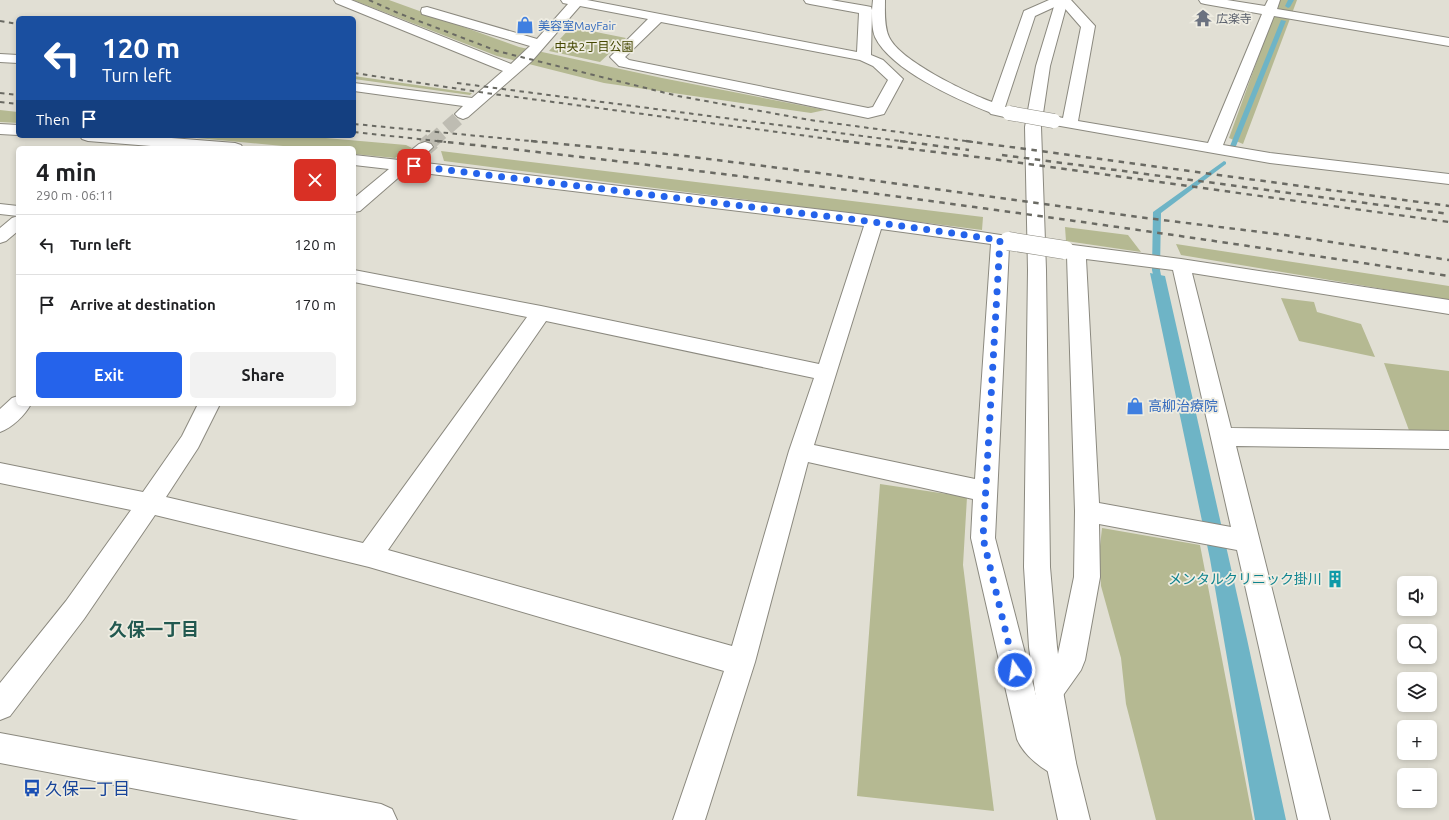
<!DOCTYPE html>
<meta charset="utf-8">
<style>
body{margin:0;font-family:Ubuntu,"Noto Sans JP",sans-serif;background:#f2f2f2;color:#202124;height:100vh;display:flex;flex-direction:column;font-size:15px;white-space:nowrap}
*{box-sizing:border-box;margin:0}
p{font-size:13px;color:#757577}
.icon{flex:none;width:22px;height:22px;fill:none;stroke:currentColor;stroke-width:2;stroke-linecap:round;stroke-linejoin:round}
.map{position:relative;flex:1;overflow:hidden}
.side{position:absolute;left:16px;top:146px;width:340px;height:260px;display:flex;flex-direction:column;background:#fff;border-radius:6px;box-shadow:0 2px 6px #0003}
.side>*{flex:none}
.top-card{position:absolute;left:16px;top:16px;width:340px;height:122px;border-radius:6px;box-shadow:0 2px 6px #0003;background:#1a4fa0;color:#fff;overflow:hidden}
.buttons{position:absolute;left:1397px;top:576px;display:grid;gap:8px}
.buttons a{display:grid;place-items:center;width:40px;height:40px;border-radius:6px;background:#fff;box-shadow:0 2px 6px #0003;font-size:20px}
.pin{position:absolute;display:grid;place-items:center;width:34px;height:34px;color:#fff;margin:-17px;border-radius:8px;box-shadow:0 2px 6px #0006}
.me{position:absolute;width:44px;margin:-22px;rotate:347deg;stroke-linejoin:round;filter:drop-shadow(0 0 3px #0008)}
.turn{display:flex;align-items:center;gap:14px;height:84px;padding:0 20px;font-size:18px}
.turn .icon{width:52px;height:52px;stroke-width:2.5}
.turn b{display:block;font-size:28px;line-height:34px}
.then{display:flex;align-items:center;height:38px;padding:0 20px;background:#0003;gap:8px;font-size:15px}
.round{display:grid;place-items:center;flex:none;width:42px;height:42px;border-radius:6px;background:#f2f2f2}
.overview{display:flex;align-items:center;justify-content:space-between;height:68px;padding:0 20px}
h1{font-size:24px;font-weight:700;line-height:30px}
.cta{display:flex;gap:8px;margin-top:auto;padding:8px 20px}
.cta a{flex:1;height:46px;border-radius:6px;background:#2563eb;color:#fff;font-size:16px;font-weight:700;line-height:46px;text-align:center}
.cta a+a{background:#f2f2f2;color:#202124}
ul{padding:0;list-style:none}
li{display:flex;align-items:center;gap:12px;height:60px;padding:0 20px;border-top:1px solid #e0e0e0}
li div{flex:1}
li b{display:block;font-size:15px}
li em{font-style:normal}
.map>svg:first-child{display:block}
.green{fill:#b5b992}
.water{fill:#6eb4c6}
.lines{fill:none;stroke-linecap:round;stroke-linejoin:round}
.stream{fill:#6eb4c6;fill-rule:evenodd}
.minor-tunnel-far1{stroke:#bebcb2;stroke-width:14;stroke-dasharray:14 7;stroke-linecap:butt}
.minor-tunnel{stroke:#bebcb2;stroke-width:18;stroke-dasharray:18 9;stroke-linecap:butt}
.minor-casing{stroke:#8b897f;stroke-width:2}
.tertiary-casing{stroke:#8b897f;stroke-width:2}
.minor{fill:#fff;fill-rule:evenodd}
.tertiary{fill:#fff;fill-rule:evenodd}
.rail-far1{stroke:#6a6a63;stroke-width:2;stroke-dasharray:4.5 4.5;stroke-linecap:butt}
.rail{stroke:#6a6a63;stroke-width:2.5;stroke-dasharray:5.5 5.5;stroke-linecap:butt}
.minor-bridge-far1-casing{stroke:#8b897f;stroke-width:15;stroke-linecap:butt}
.minor-bridge-casing{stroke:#8b897f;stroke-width:19;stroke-linecap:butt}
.minor-bridge-far1{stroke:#fff;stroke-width:14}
.minor-bridge{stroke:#fff;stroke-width:18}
.route{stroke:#2563eb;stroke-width:7;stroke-dasharray:0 12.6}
.labels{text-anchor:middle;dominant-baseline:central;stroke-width:3.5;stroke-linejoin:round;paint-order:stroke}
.far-worship-label{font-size:12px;fill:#5b616d;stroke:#eeece1;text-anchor:start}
.far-shop-label{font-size:12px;fill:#366cbe;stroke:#eeece1;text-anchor:start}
.far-park-label{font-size:12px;fill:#444701;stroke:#eeece1}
.shop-label{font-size:14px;fill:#366cbe;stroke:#eeece1;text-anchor:start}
.culture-label{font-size:14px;fill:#0d838f;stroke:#eeece1;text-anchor:end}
.near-transit-label{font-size:17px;fill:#164399;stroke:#eeece1;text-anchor:start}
.near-neighbourhood-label{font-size:18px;font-weight:bold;fill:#225950;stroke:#eeece1}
</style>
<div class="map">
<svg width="1449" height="820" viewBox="0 0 1449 820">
<rect width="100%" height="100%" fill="#e1dfd4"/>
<path class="green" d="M353,0H389L519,47L662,78L825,110L811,113L604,83L497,56Z
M1279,0H1297L1243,144L1229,138Z
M571,27L626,38L600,62L549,51Z
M354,76L472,93L470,95L354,79Z
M0,110L18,112V123L0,122Z
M175,136H303L406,145L412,148L395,158L354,154V148H304Z
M441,151L983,217L982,230L444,161Z
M1065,227L1128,235L1141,252L1066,241Z
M1176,244L1449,286V300L1181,255Z
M1281,298L1314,302L1317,312L1361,324L1375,357L1299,341Z
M1384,363L1449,371V433H1410Z
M880,484L967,497L963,565L994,811L857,796Z
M1102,528L1200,545L1253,820H1156L1126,704L1121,658L1101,586L1099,555Z"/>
<path class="water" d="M1150,273L1165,276L1247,639L1286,820H1255L1210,559Z"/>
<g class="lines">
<path class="stream" d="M1288,0H1294L1290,7L1288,8L1285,6Z
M1281,20L1286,21L1236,146L1231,147L1230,146Z
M1224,161L1226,162V164L1161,213L1160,270L1163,286L1159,289L1156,288L1152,270L1153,212Z"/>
<path class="minor-tunnel-far1" d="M431,142L463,114"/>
<path class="minor-tunnel" d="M425,147L432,141"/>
<g class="minor-casing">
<path id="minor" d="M334,0H351L511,64L530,46L422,14L421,11L422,8L427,7L537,39L568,4L563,3L561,0H587L857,52L859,13L810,4L806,3L804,0H831L866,6L871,7L872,10L873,0H885C885,11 884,26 889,37C900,61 966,92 992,102L1024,11L1049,0H1071L1095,26L1078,121L1208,143L1262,14L1205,4L1201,3L1199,0H1227L1265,6L1268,0H1280L1277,9L1449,38V46L1274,16L1223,145L1270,153L1449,174V184L1270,163L1049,124L1046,121L1049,118L1054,116L1063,118L1081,27L1061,4L1035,16L1005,107L1014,110L1017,113L1014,116L1009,118L991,114L989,112C956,99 891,70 875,37C872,29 872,19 872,10L871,55L883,60L903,79L884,114L868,118L619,66L610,57L648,19L580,6L532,61L468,117L463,119L458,117L455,114L463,106L354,91V83L472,98L503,71L336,3ZM661,22L860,60L873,66L888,80L873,107L868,108L629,60L625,57Z
M0,54L18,55V63L0,62Z
M0,124L18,125V135L0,134Z
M80,136H146L235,143L241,145L243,148H176L88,141L82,139Z
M425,142L431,144L433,147L417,162L874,216L1014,237L1017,241L1014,245L1009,247L995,538L1045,730L1072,752L1076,763L1072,774L1061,778C1044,771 1024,756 1017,739L971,538L973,499L808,462L755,662L705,820H673L724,671L369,567L155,515L84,619L10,716L0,720V683L66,601L131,510L0,483V463L143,492L182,436L198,404H220L198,448L166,497L363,543L527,317L354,282V270L541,306L819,364L864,226L406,171L360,211L354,212V198L389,169L354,165V155L399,160L419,144ZM881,229L991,244L975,479L814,445ZM546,321L814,378L789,451L732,646L388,550Z
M0,204L18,206V216L0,214Z
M18,216V231L6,241L0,243V228L12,218Z
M1065,244L1181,259L1449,300V314L1192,273L1231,428L1449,431V449L1236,446L1330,820H1298L1237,550L1099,524L1100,577L1085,660L1081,670L1059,701L1049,705L1039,701L1035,691L1039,681L1058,654L1074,577L1075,511L1067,256L1059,254L1056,250L1059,246ZM1086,259L1173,270L1231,527L1099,503Z
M18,396V404H31C25,415 12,428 0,432V409L12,398Z
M0,733L381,804L392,809L397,820H299L0,763Z"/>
</g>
<g class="tertiary-casing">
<path id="tertiary" d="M1056,0H1068L1050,66L1041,127L1046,270L1050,567L1057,647L1063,691L1076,763L1090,820H1058L1046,763L1035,691L1029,647L1024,567L1028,270L1025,127L1036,66Z"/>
</g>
<use href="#minor" class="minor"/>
<use href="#tertiary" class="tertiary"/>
<path class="rail-far1" d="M369,0L398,13L497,51L678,96L810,120L973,142
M0,21L18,24
M354,73L486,93L852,142
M457,83L908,142
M0,93L18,95
M0,102L18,104
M354,124L541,142
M354,132L446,142"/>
<path class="rail" d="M437,141C776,177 1113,225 1449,276
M531,141L677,155L811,172L1146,218L1285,235L1449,260
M843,141L977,157L1449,222
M900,141L969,150
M966,141L1449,206
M1002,155L1449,214"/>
<g class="minor-bridge-far1-casing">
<path id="minor-bridge-far1" d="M1009,113L1054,121"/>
</g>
<g class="minor-bridge-casing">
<path id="minor-bridge" d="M1008,241L1065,250"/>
</g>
<use href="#minor-bridge-far1" class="minor-bridge-far1"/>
<use href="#minor-bridge" class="minor-bridge"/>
</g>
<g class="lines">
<path class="route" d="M414,166L874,222L1000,240L983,538L1015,670"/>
</g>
<defs>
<g id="temple-bare" transform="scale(1.38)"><path d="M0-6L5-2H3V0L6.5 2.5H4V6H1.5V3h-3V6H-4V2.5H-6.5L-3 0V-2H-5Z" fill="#6b7280" stroke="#eeece1" stroke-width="2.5" paint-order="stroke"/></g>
<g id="shop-bare" transform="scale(1.38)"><path d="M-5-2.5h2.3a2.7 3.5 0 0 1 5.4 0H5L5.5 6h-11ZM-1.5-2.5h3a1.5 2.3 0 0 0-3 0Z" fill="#3f7fe0" stroke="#eeece1" stroke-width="2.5" paint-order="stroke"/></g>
<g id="building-bare" transform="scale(1.38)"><path d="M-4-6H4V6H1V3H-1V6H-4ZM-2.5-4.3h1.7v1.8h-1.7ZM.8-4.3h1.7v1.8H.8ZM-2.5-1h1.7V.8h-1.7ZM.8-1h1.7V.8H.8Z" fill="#0f9aa8" stroke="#eeece1" stroke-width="2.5" paint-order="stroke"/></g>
<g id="bus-bare" transform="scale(1.38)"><path d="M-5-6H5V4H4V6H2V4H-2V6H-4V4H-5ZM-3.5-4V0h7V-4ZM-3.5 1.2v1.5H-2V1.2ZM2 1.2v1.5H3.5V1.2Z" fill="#1a4fb4" stroke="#eeece1" stroke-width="2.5" paint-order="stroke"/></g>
</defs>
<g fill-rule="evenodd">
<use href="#temple-bare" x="1203" y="18"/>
<use href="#shop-bare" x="525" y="25"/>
<use href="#shop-bare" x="1135" y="406"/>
<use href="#building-bare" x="1335" y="579"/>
<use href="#bus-bare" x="32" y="788"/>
</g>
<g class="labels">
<g class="far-worship-label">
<text x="1216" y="18">広楽寺</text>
</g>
<g class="far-shop-label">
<text x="538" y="25">美容室MayFair</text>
</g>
<g class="far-park-label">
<text x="594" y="46">中央2丁目公園</text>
</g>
<g class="shop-label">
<text x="1148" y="406">高柳治療院</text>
</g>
<g class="culture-label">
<text x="1322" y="579">メンタルクリニック掛川</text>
</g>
<g class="near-transit-label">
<text x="45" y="788">久保一丁目</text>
</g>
<g class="near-neighbourhood-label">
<text x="154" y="629">久保一丁目</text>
</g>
</g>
</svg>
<div class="buttons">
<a><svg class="icon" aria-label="sound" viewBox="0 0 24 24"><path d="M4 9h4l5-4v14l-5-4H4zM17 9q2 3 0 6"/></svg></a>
<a><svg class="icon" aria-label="search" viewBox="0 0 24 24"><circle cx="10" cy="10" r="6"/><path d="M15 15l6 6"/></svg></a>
<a><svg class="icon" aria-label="layers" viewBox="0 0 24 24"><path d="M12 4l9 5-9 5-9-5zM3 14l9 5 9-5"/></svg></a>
<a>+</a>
<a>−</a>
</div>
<div class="pin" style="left:414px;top:166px;background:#d93025"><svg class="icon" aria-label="arrive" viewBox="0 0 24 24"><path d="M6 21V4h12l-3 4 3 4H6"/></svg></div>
<svg class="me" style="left:1015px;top:670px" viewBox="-20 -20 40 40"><circle r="17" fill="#2563eb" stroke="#fff" stroke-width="3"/><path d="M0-11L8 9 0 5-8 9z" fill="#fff"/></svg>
<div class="top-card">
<div class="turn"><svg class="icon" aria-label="left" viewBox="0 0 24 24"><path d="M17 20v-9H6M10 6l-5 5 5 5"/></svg><div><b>120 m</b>Turn left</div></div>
<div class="then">Then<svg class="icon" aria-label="arrive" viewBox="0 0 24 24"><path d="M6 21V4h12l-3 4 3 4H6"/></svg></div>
</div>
<section class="side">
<div class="overview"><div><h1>4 min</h1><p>290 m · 06:11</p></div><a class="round" style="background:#d93025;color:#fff"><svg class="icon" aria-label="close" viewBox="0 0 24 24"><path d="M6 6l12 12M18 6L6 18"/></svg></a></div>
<ul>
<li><svg class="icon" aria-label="left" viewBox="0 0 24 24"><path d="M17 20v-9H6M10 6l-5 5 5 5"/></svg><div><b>Turn left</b></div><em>120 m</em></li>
<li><svg class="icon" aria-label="arrive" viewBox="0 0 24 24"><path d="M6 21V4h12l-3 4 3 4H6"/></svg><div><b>Arrive at destination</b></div><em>170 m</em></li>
</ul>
<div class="cta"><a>Exit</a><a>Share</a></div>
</section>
</div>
